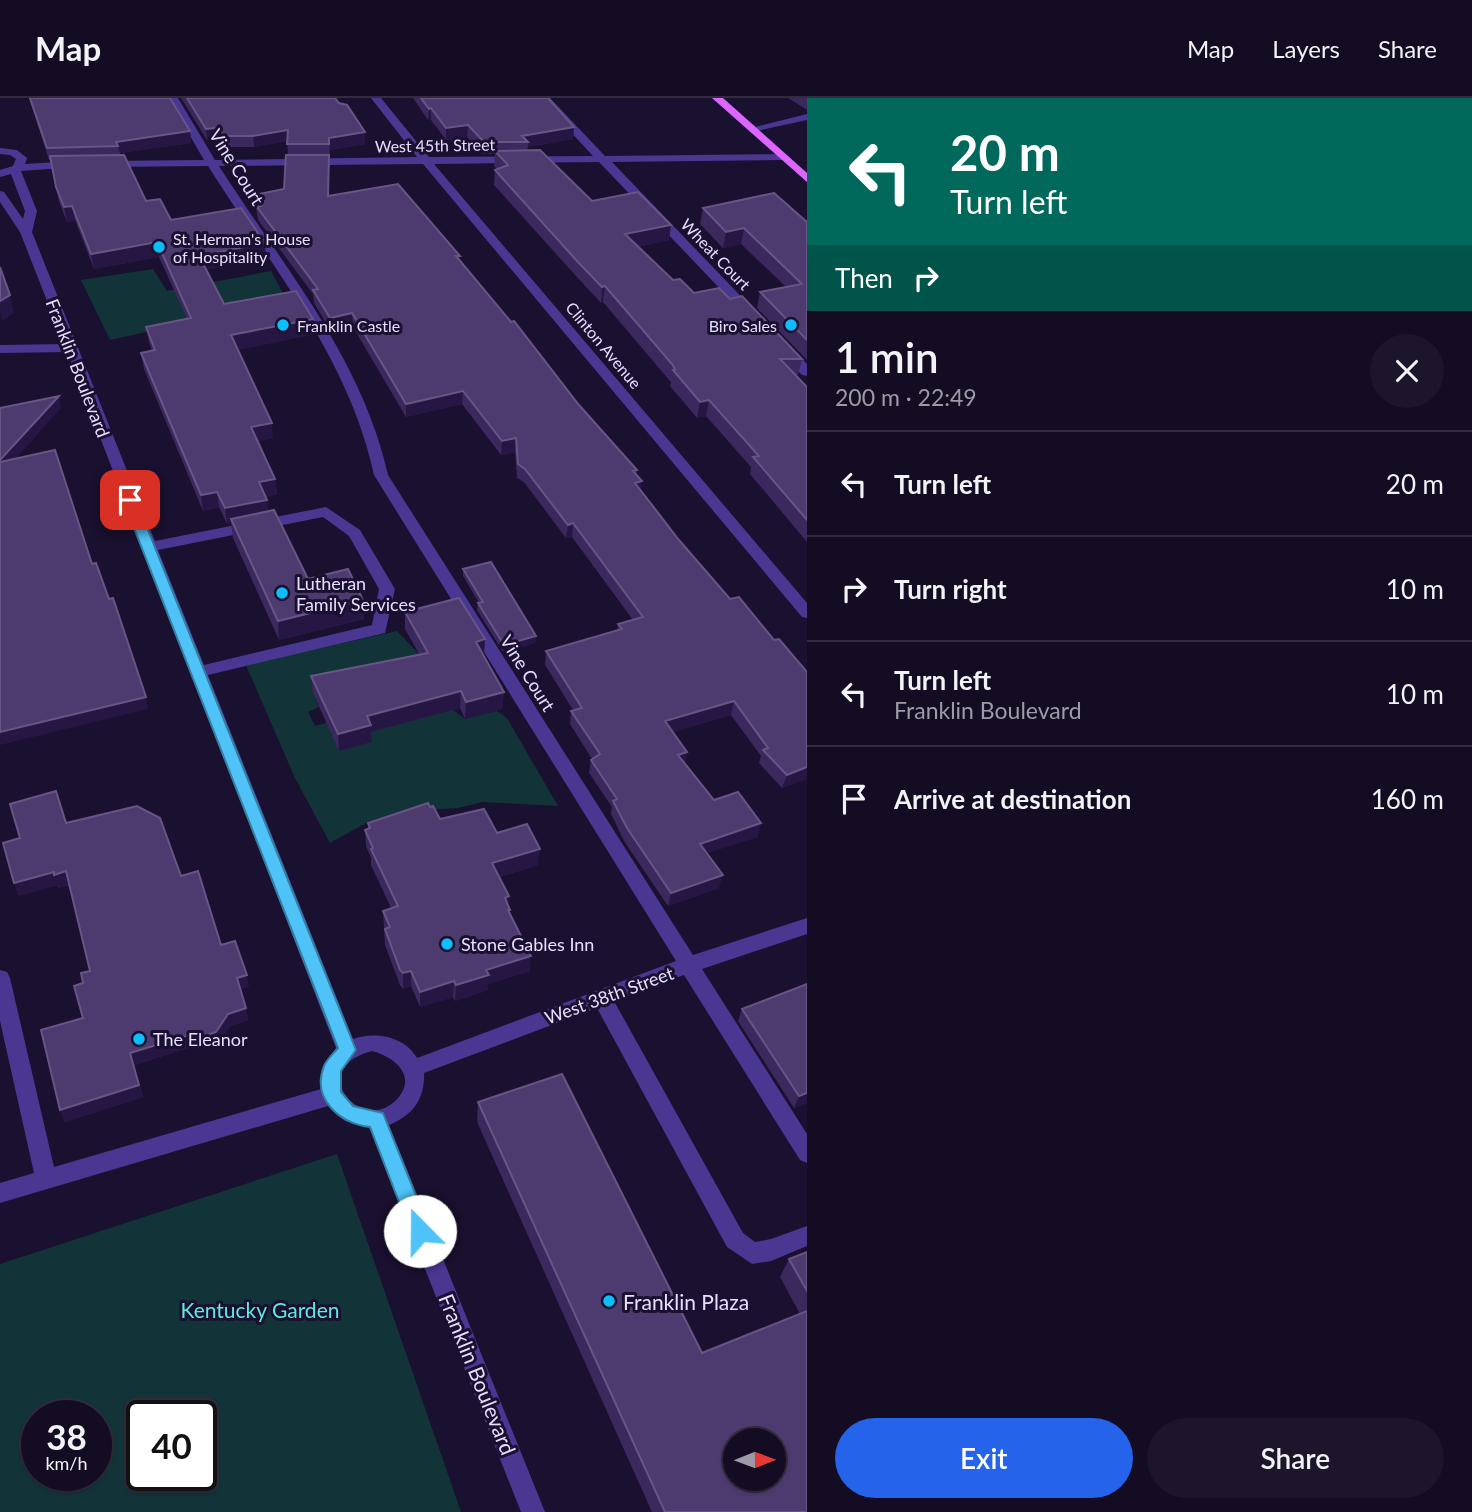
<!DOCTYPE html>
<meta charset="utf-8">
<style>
body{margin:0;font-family:Lato,sans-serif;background:#1d152b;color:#f1f3f6;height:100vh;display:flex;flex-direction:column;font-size:26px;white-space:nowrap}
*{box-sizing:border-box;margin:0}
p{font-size:23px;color:#9d9ba6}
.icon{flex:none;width:38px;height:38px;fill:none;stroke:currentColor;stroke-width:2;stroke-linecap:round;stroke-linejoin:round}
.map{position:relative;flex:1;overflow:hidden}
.drawer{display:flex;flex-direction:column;background:#140c23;width:665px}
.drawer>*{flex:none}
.hud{background:#00695c;color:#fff;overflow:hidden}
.needle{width:46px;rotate:89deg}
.controls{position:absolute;left:723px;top:1330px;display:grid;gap:14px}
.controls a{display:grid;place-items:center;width:63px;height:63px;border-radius:50%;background:#140c23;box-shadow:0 2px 5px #0004,0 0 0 2px #332c41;font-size:35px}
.speed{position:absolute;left:21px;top:1302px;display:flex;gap:14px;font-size:35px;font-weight:700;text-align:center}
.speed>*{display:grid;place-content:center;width:91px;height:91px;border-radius:50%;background:#140c23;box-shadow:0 2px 5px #0004,0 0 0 2px #332c41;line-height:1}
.speed small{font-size:18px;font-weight:400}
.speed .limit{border:4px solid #111;border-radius:10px;background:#fff;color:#111}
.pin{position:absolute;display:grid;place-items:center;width:60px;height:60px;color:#fff;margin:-30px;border-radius:14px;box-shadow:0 4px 10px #0006}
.me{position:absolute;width:77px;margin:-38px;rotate:338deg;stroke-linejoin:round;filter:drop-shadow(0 0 5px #0008)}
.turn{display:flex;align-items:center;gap:24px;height:147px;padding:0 28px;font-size:32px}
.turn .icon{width:91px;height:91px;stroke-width:2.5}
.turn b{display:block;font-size:49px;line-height:60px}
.then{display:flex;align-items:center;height:66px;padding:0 28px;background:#0003;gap:14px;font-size:26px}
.round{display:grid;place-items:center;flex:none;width:74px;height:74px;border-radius:37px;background:#1d152b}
.headline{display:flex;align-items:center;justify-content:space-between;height:119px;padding:0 28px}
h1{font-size:42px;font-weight:600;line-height:52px}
.primary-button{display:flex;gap:14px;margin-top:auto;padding:14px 28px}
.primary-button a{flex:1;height:80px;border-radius:42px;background:#2563eb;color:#fff;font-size:28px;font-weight:600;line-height:80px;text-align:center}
.primary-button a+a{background:#1d152b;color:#f1f3f6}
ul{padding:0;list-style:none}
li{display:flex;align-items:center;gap:21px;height:105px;padding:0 28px;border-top:2px solid #332c41}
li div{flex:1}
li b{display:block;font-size:26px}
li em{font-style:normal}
header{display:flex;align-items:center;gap:42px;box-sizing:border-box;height:98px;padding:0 35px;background:#140c23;border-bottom:2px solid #332c41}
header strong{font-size:33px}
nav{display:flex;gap:38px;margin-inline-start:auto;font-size:24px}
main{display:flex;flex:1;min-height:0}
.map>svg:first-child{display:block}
.green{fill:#123439;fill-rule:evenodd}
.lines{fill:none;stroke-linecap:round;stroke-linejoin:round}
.minor{fill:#493791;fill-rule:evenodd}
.major{fill:#de65ff;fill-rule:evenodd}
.wall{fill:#3b285d}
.shaded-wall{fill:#261643}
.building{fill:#4d3b6f;stroke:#665585;stroke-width:2;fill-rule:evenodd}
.route{fill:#4fc3f7;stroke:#337fa1;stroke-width:2}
.poi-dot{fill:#0abeff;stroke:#1a102f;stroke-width:2.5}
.labels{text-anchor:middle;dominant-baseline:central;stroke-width:6;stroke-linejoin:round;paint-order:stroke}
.far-street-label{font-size:16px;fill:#e7deff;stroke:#1a102f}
.far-poi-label{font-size:16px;fill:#e7deff;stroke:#1a102f;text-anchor:start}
.street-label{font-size:18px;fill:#e7deff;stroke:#1a102f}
.poi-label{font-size:18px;fill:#e7deff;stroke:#1a102f;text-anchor:start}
.near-poi-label{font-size:21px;fill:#e7deff;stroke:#1a102f;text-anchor:start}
.near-park-label{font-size:21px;fill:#5eeade;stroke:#1a102f}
.near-street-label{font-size:21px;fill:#e7deff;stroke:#1a102f}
</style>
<header>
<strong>Map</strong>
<nav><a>Map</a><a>Layers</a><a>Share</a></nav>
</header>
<main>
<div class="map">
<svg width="807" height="1414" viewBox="0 0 807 1414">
<rect width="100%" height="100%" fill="#1a102f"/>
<path class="green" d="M153,171L167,193L271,173L287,203L110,242L81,182Z
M397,533L418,555L454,545L313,595L319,609L308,614L315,628L326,625L364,629L453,612L465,621L497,613L507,620L558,708L483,704L458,710L411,713L368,724L330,745L295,680L246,567Z
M337,1056L461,1414H0V1166ZM37,1318H96V1377H37ZM142,1318H201V1377H142Z"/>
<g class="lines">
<path class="minor" d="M168,0H178L215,62L417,59L371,0H381L429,59L593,58L539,0H550L605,58L783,56L788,59L783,62L612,64L755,213L757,216L751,220L747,219L599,64L434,66L807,505V520L802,519L423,66L219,68C283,168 362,260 388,377L693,857L807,820V836L702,871L807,1036V1065L800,1062L684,877L614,903L743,1135L755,1144L771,1141L807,1128V1148L771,1163L752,1166L727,1149L597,910L424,975C425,1001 413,1017 389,1027L545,1414H521L369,1029L345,1023L328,1008L0,1105V1085L34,1075L0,923V872L7,874L10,880L54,1069L321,991L322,971L336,950L67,254L0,255V247L64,246L20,134L0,104V93L4,94L23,121L25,113L11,76L0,79V72L13,68L16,61L10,57L0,56V50L17,52L27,60L25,66L76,63L82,66L76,69L21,73L37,113L32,134L155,443L326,409L360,432L395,491L385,535L208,577L353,941C374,933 405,938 417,960L676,863L374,377C349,260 271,168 208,68L104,69L98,66L104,63L204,62ZM323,419L349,438L379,491L372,527L204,567L158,452ZM372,953C392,958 417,976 399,999C364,1041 303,971 372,953Z
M807,16V22L752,34L747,31Z
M785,247L790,248L807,266V278L802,277L780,254L779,251Z"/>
<path class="major" d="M712,0H723L807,75V84Z"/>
</g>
<path class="wall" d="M29,0H170L190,33L191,45L120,55L146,103L171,122L266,160L206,172L224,206L313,221L314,236L237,252L273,340L258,343L275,381L277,396L266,399L267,402L268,413L308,481L363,502L364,521L279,542L233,440L231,425L227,426L219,409L203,413L144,271L141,255L152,253L149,244L146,229L187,221L159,159L94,171L75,122L67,124L59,104L51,62H49Z
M181,0H335L365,46L330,52L328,98L460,162L579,307L637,372L636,377L640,392L807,681L782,690L759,665L761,658L731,617L673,634L687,654L685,665L714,702L761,725L757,739L707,755L719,790L668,808L624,743L611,716L612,709L589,675L591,662L592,661L570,626L571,613L573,612L545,567L546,553L617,533L618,526L633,522L572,439L566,440L524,384L517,380L515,354L501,357L462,306L406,319L353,229L331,233L314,205L313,196L258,122L254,97L284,91L288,57L287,43L254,49H221L216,41L207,42Z
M413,0H548L574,29L573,41L528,49L527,52L592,103L669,142L638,149L673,182L694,195L730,201L802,261L798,277H795L807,289V444L750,376L751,369L706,318L697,320L670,288L671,284L669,282L603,204L601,205L576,178L494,87L495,72L497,71L494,68L495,56H483L467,39L446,42L431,22H428Z
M788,0H807V12L793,3Z
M703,110L807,124V262L757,210L760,194L786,189L741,146L723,150L700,126Z
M463,471L536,538L535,545L503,554L477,512L478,505H479L463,478Z
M405,514L484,558L504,594L502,611L465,621L460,610L371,634L372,644L339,653L313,595L311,578L419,556L405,531Z
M430,709L440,721L497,735L538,767L499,779L510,812V816L530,873L488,886V892L455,903L453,899L420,909L411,888L403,891L400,887L385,847L383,813L391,810L371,767V760L366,748L365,732L368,731V725Z
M66,725L181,778L221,847L249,889L241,891L248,922L230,928L219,946L208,950L201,946L134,967L143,999L65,1024L60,1012L83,920V885L90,873L69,787L58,790L57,787L18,798Z
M742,911L807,1005L794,1010L738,923Z
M478,1004L702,1255L800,1216L780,1179L789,1161L807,1154V1414H652L477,1024Z"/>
<path class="shaded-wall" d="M431,10V22H428L429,11Z
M468,27L467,39L446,42V30Z
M574,29L573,41L528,49V44L522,38Z
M215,30L216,41L207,42L206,31Z
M288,32L289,43L254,49L253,38Z
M190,33L191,45L120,55L116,44Z
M365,34V46L330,52V57L329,40Z
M72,108L75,122L67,124L64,109Z
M671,127L669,142L624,152L625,136Z
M744,130L741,146L723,150L726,134Z
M157,144L159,159L94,171L91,156Z
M265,145L266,160L201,173L199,158Z
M605,188L603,204L601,205L602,189Z
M10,197L14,215L2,223L0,214V203Z
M352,215L353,229L331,233L330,220Z
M313,221L314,236L232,253L231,237Z
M463,293L462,306L406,319V306Z
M59,298L61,310L2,376L0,362Z
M709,302L706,318L697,320L700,304Z
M272,325L273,340L252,344L251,329Z
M516,340L515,354L501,357L502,343Z
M275,381L277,396L260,400L259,384Z
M642,383L640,397L635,385Z
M217,394L219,409L203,413L201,397Z
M267,402L269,418L231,421V425L227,426L225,410Z
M573,425L572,439L566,440L568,427Z
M363,502L364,521L279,542L278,523Z
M536,538L535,545L503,554L504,547Z
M485,541L484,559L476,544Z
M461,593L460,610L371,634L372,644L339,653L338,636L367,618Z
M504,594L502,611L465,621L466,604Z
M146,599L148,611L0,647V634Z
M734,603L731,617L663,637L665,623Z
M687,654L684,667L678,657Z
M807,669V681L782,690L787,677Z
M761,725L757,739L696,759L700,746Z
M540,751L538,767L491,781L492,765Z
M66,773L70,786L58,790L57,787L18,798L14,785L54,774Z
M723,777L719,790L668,808L671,795Z
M509,798L508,812H510L509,827L505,800Z
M531,858L530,873L488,886V892L455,903L456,887L486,872Z
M411,873V888L403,891V875Z
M247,877L249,889L239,892L237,880Z
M454,883L453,899L420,909V894Z
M246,910L248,922L230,928L219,946L208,950L205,938L228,916Z
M199,934L201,946L133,967L130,955Z
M139,987L143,999L65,1024L60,1012Z
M807,995V1005L794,1010L799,998Z"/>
<path class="building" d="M30,0H170L190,33L116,44L118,48L47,50Z
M187,0H335L339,5L347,7L365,34L329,40V46H287L288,32L253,38H220L215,30L206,31Z
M421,0H548L574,29L522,38L528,44H484L468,27L446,30L431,10L429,11Z
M540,52L592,103L638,94L671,127L625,136L673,182L680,181L694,195L719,190L730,201L742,198L802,261H780L807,289V422L753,359L759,358L709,302L700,304L673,272L675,271L672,266L605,188L602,189L577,163L495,72L508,67L495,53Z
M124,57L146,103L160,101L171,122L241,110L265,145L199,158L224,206L296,193L313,221L231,237L272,325L251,329L275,381L259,384L267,402L225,410L217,394L201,397L183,355L141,255L155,252L146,229L191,220L157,144L91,156L72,108L64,109L56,89L50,58Z
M286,57H329L328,98L398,86L460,158H456L511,224L514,223L579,307L637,372L633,373L642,383L635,385L679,442L730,501L739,499L774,542L779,541L807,574V669L787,677L763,652L768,650L734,603L665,623L687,654L678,657L714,702L738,694L761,725L700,746L723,777L671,795L627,730L613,703L617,701L591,662L600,656L571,613L582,610L546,553L622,531L618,526L643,519L573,425L568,427L525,371L518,366L516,340L502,343L463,293L406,306L352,215L330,220L313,192L318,191L257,109L261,108L254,97L284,91Z
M774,95L807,124V242L760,194L802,186L744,130L726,134L703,110Z
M0,169L10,197L0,203Z
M59,298L0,362V310Z
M55,352L92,466L96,465L109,501L113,500L146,599L0,634V364Z
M274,412L308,481L348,471L363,502L278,523L231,421Z
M491,464L536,538L504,547L478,505L483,504L463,471Z
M459,500L485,541L476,544L504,594L466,604L461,593L367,618L371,627L338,636L311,578L428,555L405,514Z
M56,693L66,725L137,708L160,720L181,778L198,773L221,847L235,843L247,877L237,880L246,910L228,916L216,934L205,938L199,934L130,955L139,987L60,1012L41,932L83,920L74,888L83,885L81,875L90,873L66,773L54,777V774L14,785L3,745L20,740L10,706Z
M428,705L430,709L433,708L440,721L484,711L497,735L527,726L540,751L492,765L509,798L505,800L510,812H508L531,858L486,872L489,877L456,887L454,883L420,894L411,873L403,875L400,872L385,831L390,829L383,813L398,808L371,751L373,750L365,732L370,730L368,725Z
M807,886V995L799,998L742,911Z
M562,976L702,1255L807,1213V1414H665L478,1004ZM735,1342H774V1381H735Z
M807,1154V1193L789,1161Z"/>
<path class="route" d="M130,398L136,402L356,952L341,973V994L353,1008L383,1015L430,1133L427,1140L420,1142L413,1140L370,1029C340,1026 311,1001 324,968C327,961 333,956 338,950L123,402Z"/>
<g class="poi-dot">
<circle cx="159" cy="149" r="7"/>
<circle cx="283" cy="227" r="7"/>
<circle cx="791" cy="227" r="7"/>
<circle cx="282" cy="495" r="7"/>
<circle cx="447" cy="846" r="7"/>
<circle cx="139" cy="941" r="7"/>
<circle cx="609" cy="1203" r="7"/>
</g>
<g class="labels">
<g class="far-street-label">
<text transform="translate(435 47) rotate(-1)">West 45th Street</text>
<text transform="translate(716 156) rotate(46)">Wheat Court</text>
<text transform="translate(604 247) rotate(50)">Clinton Avenue</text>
</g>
<g class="far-poi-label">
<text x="173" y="140">St. Herman's House<tspan x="173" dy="18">of Hospitality</tspan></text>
<text x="297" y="227">Franklin Castle</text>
<text x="777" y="227" text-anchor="end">Biro Sales</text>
</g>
<g class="street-label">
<text transform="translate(237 69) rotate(58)">Vine Court</text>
<text transform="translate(78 270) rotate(69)">Franklin Boulevard</text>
<text transform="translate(528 575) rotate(58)">Vine Court</text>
<text transform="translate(609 897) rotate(-20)">West 38th Street</text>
</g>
<g class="poi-label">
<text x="296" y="485">Lutheran<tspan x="296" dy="21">Family Services</tspan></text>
<text x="461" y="846">Stone Gables Inn</text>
<text x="153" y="941">The Eleanor</text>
</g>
<g class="near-poi-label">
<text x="623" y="1203">Franklin Plaza</text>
</g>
<g class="near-park-label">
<text x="260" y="1211">Kentucky Garden</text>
</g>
<g class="near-street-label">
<text transform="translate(478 1276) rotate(68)">Franklin Boulevard</text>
</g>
</g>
</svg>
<div class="controls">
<a><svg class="needle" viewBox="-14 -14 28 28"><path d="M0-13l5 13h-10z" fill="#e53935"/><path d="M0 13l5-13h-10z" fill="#9d9ba6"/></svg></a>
</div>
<div class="speed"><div>38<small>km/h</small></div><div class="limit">40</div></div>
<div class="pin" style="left:130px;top:402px;background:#d93025"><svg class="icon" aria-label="arrive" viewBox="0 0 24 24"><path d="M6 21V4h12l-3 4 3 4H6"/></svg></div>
<svg class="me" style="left:420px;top:1133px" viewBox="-20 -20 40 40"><circle r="19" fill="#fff"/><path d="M0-13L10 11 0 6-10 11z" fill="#4fc3f7"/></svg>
</div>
<section class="drawer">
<div class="hud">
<div class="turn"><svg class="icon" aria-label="left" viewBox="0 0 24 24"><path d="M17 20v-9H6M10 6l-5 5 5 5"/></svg><div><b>20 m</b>Turn left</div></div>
<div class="then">Then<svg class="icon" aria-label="right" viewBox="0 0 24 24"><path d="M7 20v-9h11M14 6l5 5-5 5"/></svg></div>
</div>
<div class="headline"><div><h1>1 min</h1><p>200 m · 22:49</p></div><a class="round"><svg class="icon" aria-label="close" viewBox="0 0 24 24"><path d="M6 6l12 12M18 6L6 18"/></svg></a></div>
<ul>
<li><svg class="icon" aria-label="left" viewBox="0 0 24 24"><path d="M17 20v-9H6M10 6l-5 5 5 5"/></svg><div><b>Turn left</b></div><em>20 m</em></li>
<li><svg class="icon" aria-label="right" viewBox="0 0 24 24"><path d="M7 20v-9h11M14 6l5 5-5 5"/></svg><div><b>Turn right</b></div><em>10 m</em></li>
<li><svg class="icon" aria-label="left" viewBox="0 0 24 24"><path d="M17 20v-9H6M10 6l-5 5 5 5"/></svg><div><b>Turn left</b><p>Franklin Boulevard</p></div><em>10 m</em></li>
<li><svg class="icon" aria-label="arrive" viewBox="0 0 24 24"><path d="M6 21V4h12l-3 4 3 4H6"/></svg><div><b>Arrive at destination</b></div><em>160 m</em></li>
</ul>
<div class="primary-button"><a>Exit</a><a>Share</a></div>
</section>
</main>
